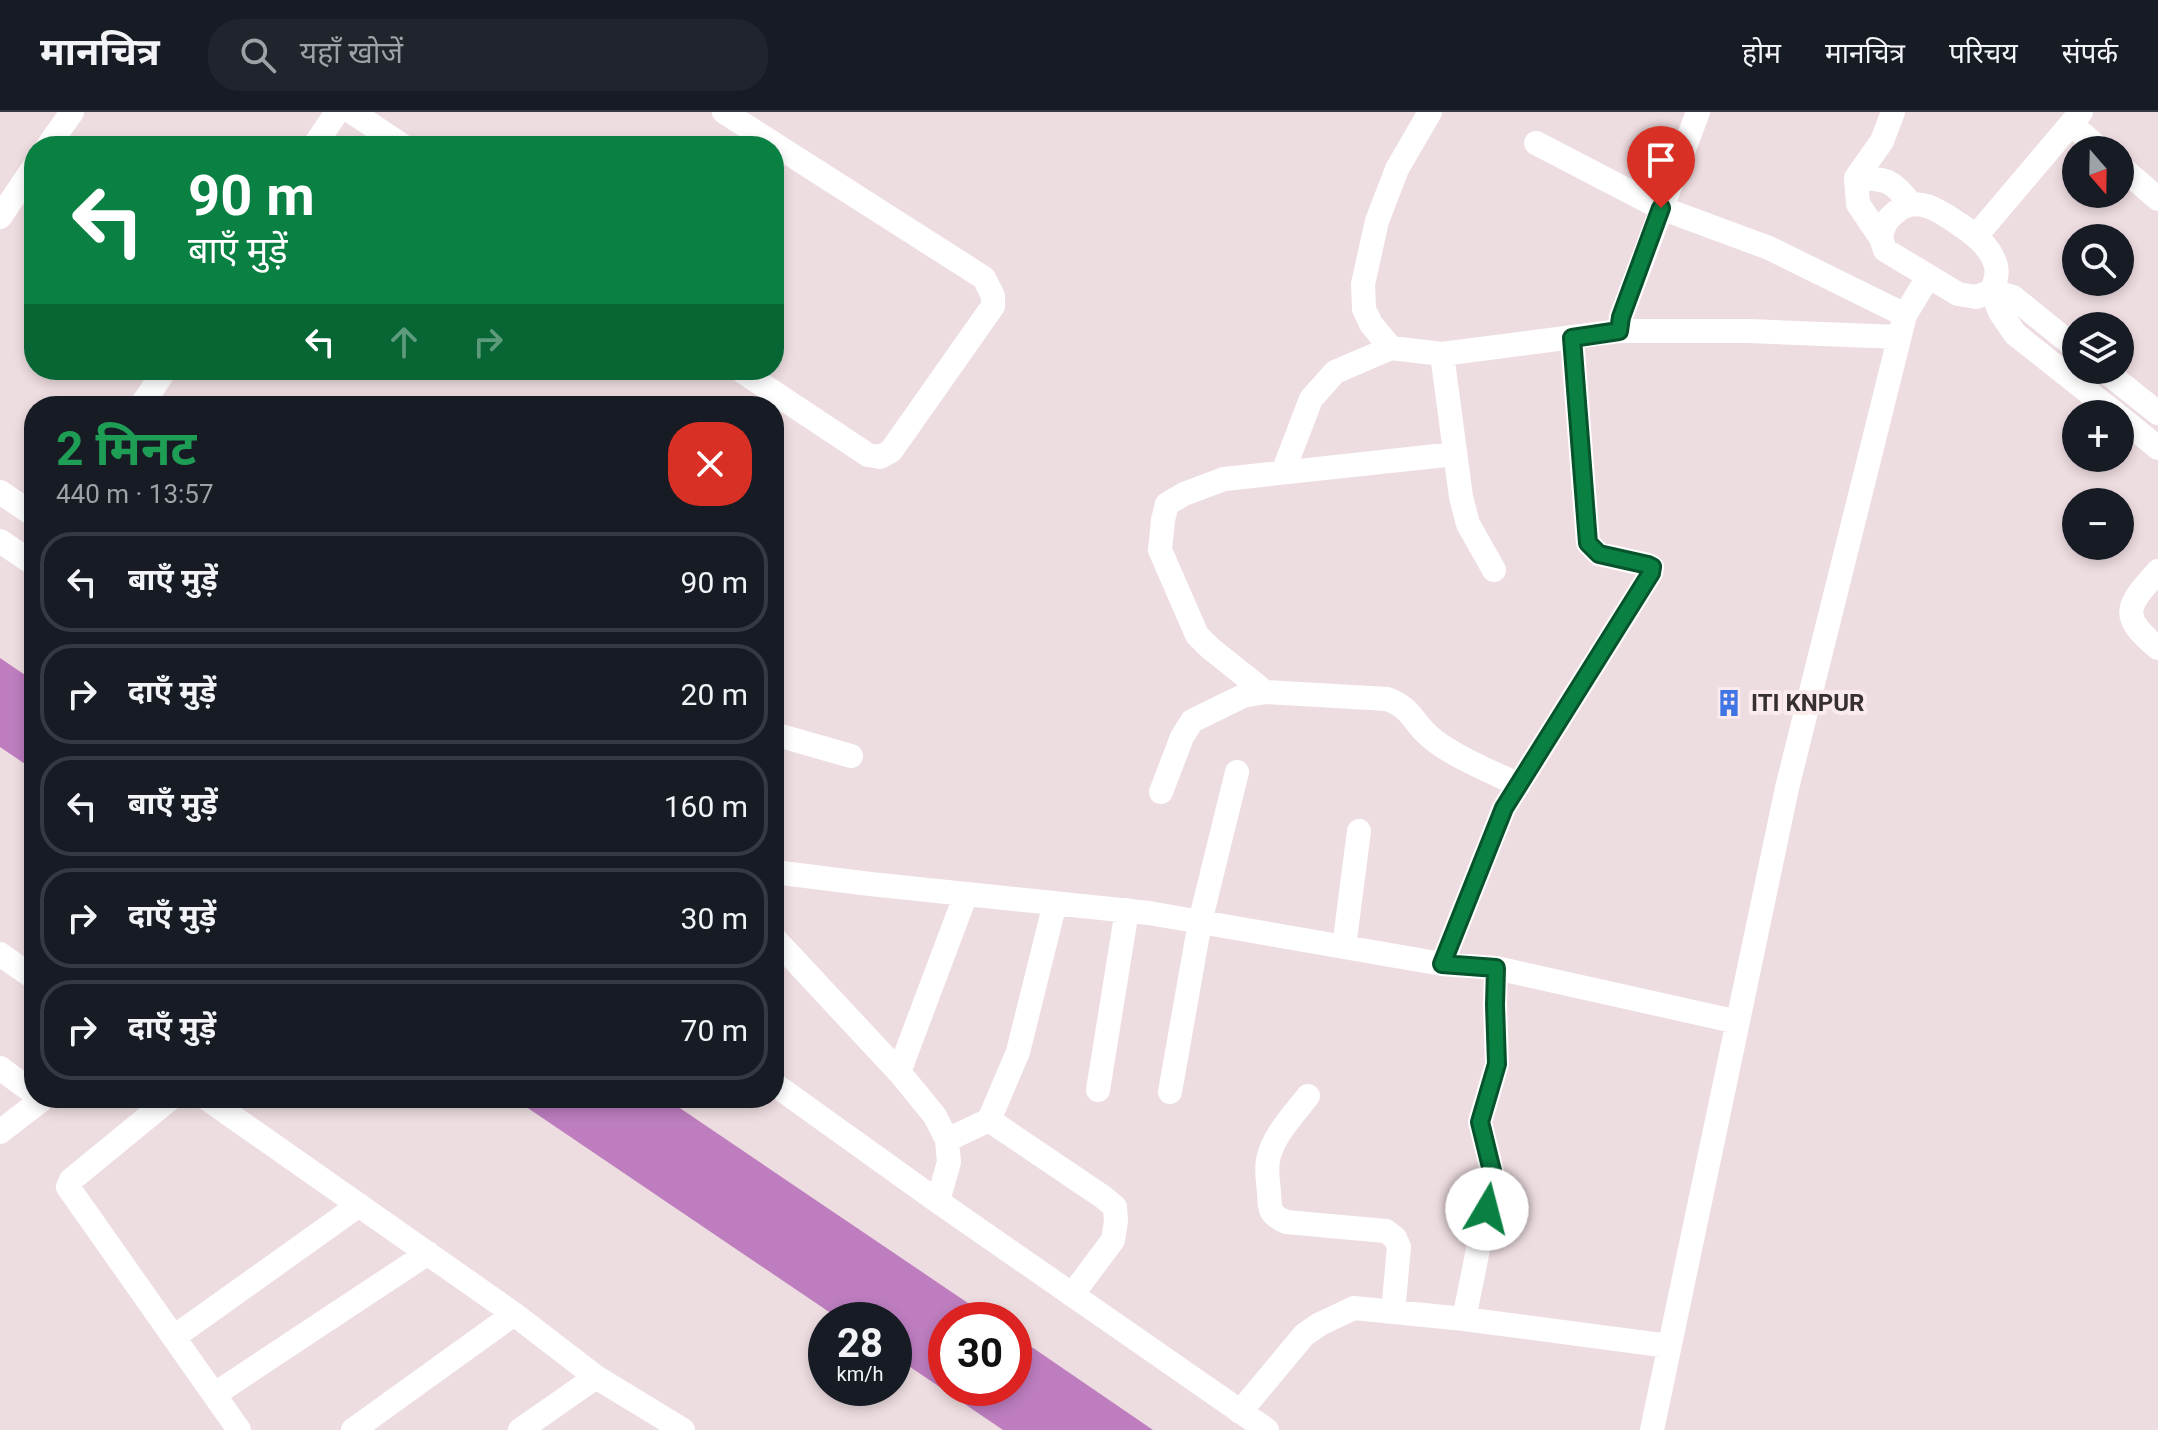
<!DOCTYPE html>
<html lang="hi">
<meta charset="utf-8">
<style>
body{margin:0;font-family:Roboto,"Noto Sans Devanagari",sans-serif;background:#20242c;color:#f1f3f6;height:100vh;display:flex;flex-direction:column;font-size:30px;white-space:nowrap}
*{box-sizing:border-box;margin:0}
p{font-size:26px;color:#9ea1a6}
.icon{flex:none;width:44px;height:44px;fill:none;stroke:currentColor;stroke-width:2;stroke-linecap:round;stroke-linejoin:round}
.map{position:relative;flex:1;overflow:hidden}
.drawer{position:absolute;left:24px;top:284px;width:760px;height:712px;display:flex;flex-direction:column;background:#171b24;border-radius:32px;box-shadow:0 4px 12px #0003}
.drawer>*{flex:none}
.banner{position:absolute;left:24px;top:24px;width:760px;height:244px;border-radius:32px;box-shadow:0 4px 12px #0003;background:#0b8043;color:#fff;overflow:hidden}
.needle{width:52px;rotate:160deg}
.tools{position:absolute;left:2062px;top:24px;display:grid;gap:16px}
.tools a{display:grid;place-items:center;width:72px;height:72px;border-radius:50%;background:#171b24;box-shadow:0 4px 12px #0003;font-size:40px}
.speed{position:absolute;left:808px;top:1190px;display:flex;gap:16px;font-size:40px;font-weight:700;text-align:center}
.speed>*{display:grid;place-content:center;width:104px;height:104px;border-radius:50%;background:#171b24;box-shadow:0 4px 12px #0003;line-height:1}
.speed small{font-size:20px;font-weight:400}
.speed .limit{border:12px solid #d22;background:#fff;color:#111}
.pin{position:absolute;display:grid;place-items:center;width:68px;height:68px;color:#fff;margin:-82px -34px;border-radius:50% 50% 50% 0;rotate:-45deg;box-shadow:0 0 8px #0007}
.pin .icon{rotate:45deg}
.me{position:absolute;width:88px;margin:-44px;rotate:8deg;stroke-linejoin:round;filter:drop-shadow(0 0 6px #0008)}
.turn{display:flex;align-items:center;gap:28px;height:168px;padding:0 32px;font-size:36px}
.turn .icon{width:104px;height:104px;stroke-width:2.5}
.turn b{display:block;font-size:56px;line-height:68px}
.lanes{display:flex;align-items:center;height:76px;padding:0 32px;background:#0003;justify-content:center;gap:40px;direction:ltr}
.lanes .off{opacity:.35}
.round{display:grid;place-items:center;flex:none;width:84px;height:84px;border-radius:32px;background:#20242c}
.summary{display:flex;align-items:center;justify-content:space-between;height:136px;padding:0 32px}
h1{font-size:48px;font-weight:700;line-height:60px;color:#1e9e55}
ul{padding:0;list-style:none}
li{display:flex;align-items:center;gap:24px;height:100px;margin:0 16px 12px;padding:0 16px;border:4px solid #363941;border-radius:32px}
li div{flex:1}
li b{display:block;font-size:30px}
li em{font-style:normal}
header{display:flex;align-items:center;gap:48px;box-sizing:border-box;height:112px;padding:0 40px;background:#171b24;border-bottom:2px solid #363941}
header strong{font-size:38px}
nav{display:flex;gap:44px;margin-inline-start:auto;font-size:28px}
.search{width:560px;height:72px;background:#20242c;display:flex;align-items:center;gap:20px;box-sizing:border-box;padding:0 28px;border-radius:32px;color:#9ea1a6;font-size:30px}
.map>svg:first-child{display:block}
.water{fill:#bd7dbf}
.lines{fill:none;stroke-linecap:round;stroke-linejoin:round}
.minor{stroke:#fff;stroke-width:24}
.route-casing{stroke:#07532c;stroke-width:20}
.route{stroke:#0b8043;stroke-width:14}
.labels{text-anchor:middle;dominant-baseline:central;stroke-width:8;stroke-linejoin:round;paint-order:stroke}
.poi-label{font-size:24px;font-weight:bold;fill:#363031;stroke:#fbebed;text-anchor:start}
</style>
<header>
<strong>मानचित्र</strong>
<div class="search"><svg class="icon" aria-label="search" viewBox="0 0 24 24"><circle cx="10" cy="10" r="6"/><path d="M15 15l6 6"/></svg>यहाँ खोजें</div>
<nav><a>होम</a><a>मानचित्र</a><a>परिचय</a><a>संपर्क</a></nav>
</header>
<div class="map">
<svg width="2158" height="1318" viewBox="0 0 2158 1318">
<rect width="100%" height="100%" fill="#eedde0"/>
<path class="water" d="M0,546L34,569V658L0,635Z
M513,986H665L993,1208H946V1276H1014V1223L1153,1318H1003L894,1244V1208H841Z"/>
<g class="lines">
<path class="minor" d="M352,0L403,34
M724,0L984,166L993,184V194L891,339L880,345L868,343L740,258
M1893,0L1882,29L1856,66L1858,92L1881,126L1885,138L1958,182L1976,185L1992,179L2013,185L2076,236
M2071,12L2101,38
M1536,31L1661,96L1769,136L1905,203
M48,34L72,0
M314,34L337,0
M2120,54L2158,87
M1856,66C1887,67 1891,67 1911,92
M0,105L34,55
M1976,124L2081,0
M1881,126C1883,114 1886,108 1896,100C1916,82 1940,99 1959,112C1974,122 1991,135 1996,154C1998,163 1995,170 1992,179L2000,200L2015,222L2116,302
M1619,219L1621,205L1698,0
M1391,236L1371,212L1364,197L1363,172L1377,109L1397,57L1430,0
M1442,242L1461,385L1468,412L1494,458
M2104,258L2158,301
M141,294L165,258
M2120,305L2158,336
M1283,360L1311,287L1335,260L1391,236L1442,242L1619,219H1749L1899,225
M0,380L34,403
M0,429L34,452
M2158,459C2127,494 2118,503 2158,536
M1265,580L1210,536L1197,523L1160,438L1163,408L1167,392L1184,382L1224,367L1455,342
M774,622L851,644
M1161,680L1182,625L1192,609L1243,584L1265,580L1387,587C1413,597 1411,608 1429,624C1450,643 1492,660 1519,673
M774,760L870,772L1149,801L1442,852L1496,856L1738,910
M774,826L899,960L935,1004L947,1028L949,1050L938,1089
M1344,835L1359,719
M0,842L34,866
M1442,852L1504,696L1651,461L1652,455L1648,453L1599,442L1588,431L1572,226
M0,956L34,981
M899,960L966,782
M774,972L933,1086L1267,1318
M1098,978L1127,798
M1170,980L1200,810L1237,660
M1308,984C1294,1002 1272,1025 1268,1048C1266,1058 1268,1070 1269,1080C1270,1098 1269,1102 1286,1110L1386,1119L1395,1126L1399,1135L1393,1200
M171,986L71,1068L68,1075L239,1318
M206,986L514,1202L596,1265L683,1318
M989,1008L1103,1085L1115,1095L1116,1109L1113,1128L1072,1183
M0,1020L44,986
M947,1028L989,1008L1018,940L1055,791
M1464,1207L1493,1063L1480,1010L1497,952L1495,893L1496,856
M174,1225L359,1093
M215,1282L428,1141
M1240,1300L1304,1223L1320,1212L1354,1196L1464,1207L1669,1234
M353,1318L514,1202
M520,1318L596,1265
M1652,1318L1787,676L1905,203L1928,165"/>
</g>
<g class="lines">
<g class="route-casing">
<path id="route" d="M1487,1097L1493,1063L1480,1010L1497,952L1495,893L1496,856L1442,852L1504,696L1651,461L1652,455L1648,453L1599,442L1588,431L1572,226L1619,219L1621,205L1661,96"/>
</g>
<use href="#route" class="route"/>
</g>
<defs>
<g id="building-bare" transform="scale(2.16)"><path d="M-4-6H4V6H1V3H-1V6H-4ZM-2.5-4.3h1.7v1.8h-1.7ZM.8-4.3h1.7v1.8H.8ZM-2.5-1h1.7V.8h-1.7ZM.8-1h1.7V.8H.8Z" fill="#3f75e5" stroke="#fbebed" stroke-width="2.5" paint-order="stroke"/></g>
</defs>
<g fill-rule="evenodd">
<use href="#building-bare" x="1729" y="591"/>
</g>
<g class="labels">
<g class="poi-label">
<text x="1751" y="591">ITI KNPUR</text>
</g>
</g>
</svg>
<div class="tools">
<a><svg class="needle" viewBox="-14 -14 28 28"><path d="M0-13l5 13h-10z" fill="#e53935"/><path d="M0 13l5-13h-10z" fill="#9ea1a6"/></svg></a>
<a><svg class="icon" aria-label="search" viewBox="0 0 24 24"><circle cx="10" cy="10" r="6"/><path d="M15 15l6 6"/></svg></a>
<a><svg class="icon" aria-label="layers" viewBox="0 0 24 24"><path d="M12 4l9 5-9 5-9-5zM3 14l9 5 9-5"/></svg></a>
<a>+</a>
<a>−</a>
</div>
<div class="speed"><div>28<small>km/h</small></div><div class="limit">30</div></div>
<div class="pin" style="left:1661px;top:96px;background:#d93025"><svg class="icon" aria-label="arrive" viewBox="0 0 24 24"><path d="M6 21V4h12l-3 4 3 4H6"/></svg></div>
<svg class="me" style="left:1487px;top:1097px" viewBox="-20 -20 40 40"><circle r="19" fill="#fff"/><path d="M0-13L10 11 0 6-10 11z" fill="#0b8043"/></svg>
<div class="banner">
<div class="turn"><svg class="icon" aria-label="left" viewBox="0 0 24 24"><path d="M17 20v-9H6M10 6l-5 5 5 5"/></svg><div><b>90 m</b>बाएँ मुड़ें</div></div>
<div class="lanes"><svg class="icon" aria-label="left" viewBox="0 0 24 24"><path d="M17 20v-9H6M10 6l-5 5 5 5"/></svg><svg class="icon off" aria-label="ahead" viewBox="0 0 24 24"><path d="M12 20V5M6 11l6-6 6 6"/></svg><svg class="icon off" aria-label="right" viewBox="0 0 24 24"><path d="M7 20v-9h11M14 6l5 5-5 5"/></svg></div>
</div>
<section class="drawer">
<div class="summary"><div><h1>2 मिनट</h1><p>440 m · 13:57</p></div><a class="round" style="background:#d93025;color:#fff"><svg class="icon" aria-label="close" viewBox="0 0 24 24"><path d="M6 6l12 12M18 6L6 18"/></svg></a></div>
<ul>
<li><svg class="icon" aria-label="left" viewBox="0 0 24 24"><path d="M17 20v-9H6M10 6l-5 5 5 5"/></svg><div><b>बाएँ मुड़ें</b></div><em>90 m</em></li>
<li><svg class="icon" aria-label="right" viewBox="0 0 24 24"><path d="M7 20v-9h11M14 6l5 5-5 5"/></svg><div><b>दाएँ मुड़ें</b></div><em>20 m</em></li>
<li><svg class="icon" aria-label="left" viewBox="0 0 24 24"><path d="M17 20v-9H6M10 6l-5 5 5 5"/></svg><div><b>बाएँ मुड़ें</b></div><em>160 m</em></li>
<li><svg class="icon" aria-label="right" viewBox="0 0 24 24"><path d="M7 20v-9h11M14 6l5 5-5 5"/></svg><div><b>दाएँ मुड़ें</b></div><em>30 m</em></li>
<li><svg class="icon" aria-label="right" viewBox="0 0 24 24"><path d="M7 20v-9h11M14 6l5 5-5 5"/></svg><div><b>दाएँ मुड़ें</b></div><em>70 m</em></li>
</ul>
</section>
</div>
